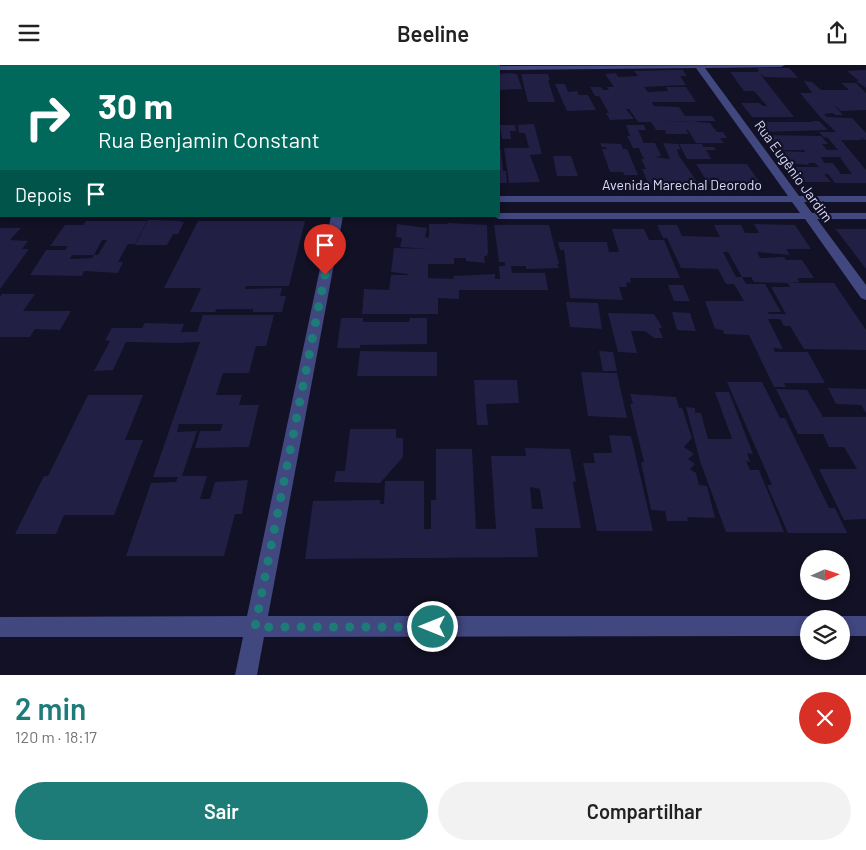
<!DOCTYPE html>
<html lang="pt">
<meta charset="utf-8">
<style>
body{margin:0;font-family:Barlow,sans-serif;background:#f2f2f2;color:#222;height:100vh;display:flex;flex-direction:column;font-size:19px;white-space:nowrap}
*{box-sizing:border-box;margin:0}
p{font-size:16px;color:#767676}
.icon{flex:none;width:28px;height:28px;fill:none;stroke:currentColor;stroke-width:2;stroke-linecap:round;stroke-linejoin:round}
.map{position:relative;height:610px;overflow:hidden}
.details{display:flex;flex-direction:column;background:#fff;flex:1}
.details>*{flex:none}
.hud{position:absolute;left:0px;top:0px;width:500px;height:152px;box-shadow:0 2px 8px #0003;background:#00695c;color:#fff;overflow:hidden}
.needle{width:32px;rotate:87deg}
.tools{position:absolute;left:800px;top:485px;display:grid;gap:10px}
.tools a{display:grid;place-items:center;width:50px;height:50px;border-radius:50%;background:#fff;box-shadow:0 2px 8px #0003;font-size:25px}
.pin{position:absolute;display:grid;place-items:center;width:42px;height:42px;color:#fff;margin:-51px -21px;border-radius:50% 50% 50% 0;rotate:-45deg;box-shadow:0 0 5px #0007}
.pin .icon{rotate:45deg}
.me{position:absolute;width:55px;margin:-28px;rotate:270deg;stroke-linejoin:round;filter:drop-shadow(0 0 4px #0008)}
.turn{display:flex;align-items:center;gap:18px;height:105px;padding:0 15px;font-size:22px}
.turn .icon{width:65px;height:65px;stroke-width:2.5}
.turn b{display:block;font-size:35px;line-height:42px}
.then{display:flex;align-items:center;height:48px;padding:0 15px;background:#0003;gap:10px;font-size:19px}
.round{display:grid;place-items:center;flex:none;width:52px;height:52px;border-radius:26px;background:#f2f2f2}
.summary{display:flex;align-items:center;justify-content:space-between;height:85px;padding:0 15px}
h1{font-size:30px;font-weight:600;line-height:38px;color:#1d7c78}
.button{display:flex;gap:10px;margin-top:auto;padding:10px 15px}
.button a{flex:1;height:58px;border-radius:30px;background:#1d7c78;color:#fff;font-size:20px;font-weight:600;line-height:58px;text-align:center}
.button a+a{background:#f2f2f2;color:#222}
header{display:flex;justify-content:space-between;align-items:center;height:65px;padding:0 15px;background:#fff;font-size:22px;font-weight:600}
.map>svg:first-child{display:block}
.building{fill:#221f44;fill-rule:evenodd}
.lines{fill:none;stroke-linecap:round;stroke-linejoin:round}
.minor{fill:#41477f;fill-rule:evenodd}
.route{stroke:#1d7c78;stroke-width:9;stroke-dasharray:0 16.2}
.labels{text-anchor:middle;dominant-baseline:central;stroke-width:4.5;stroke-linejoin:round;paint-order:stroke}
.far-street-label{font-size:14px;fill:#d9dafb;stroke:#121125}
</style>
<header><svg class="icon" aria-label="menu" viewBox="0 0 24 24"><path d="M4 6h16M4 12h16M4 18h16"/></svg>Beeline<svg class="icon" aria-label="share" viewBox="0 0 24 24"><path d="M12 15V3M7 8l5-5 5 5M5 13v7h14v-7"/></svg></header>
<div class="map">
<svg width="866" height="610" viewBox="0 0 866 610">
<rect width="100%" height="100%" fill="#121125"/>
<path class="building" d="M757,3H789L795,9L798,13L765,12L760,9L794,52H752L741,38H759L763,41H767L754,26H744L730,7H758L757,6H759Z
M674,5H683L687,11H680L686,20L644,22L648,27L668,26L666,22H686L696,37H652L654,41L679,42L685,51H712L716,56L638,57L629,44H626L634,54L610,55L606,48H609L599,31H595L590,22H601L603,25H609L607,22H614L605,9L616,8L618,12L638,11L634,6Z
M866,5V23L856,16H859L847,6Z
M509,8L517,9L522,24L499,25V9Z
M521,9H548L550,15H548L555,37H528Z
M804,16L812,17L821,25H849L841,18H856L866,28V45L841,46L833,39L843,50H835L833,48L824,49L827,52L852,53L866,68V75L860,73L862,75H841L866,105V118H835L828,109H824L831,117H800L789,102H819L815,98H808L809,100L786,98L778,86L805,87L804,85H774L763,70L821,71L828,79H822L827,85H838L828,73L823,72L819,67H836L820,52L800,28H812ZM821,92H841L842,93H840L852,109H841L833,98H824Z
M555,19H565L568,27L577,26L579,30H588L596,45L567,46Z
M685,56L710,58L717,67H723L727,73H720L724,78H696L688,65H686L689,69H666L665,65H656L651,57Z
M812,56H819L828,65L763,67L755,57H813Z
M534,59L542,89L530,90L540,117L509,118L504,83H529L525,68H519L518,60Z
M500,60H515L516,66H510L511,74H502Z
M626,60H644L646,65H638L644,78H655L661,91L654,92L670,94L663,78L678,79L681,85L677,84L679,91L698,118L649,120L642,104H646L641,94H644L641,88L639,83H633L627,71H630Z
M600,78L621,79L623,84H627L638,110H624L623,107H610L602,84H607L606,82H602Z
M679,79H702L703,82H714L716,85H706L711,94H687Z
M499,84H501L503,106H506L507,118H499Z
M553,91H571L578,111H557Z
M696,99H747L760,118H708Z
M148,155L179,156L184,157L178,169H173L167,180H135Z
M86,156H147L135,179H128L118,197H123L118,208L84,206L82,211L30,210L46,185H65L68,181H50L65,160H83ZM102,175H107L98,190H94L92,193L70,194L72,190H94Z
M198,156H305L289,221H246L245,224L282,223L280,231H286L282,247H253V244H217L215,247H190L201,223H164Z
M448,158L487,160L488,188L487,191H484L485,198L466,196V193H454V199H428V213L454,214L453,211L495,209V214H500L499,201H505V197H499L494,160H549L559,199H557L559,203L526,204V201H511L512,208H545L548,225H459V234L438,233V249H362L364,224L389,225L391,210H408V209L391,207L394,183L430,184L400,182L402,173L396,172L397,159L427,163L425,172L429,173V159H448Z
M754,159L795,160L811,184H786L790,190L757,187L760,193L784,192L786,195H802L814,213H797L800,217L788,218H834L866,265V285L804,284L790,261H784L780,254H768L783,284L773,283L775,287H808L825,318H784L786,322H774L749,270L724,269L723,265L715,264L705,236H744L734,219H726L718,204L681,203L667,173H663L657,160H677L682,171L720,172L714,160H741L745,168H759ZM723,187H728L742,212H736ZM742,212H751L754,217L788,218L790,222H771L786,249H769L768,247H781L765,219H746Z
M0,163H21L10,175L28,176L22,184H29L0,224Z
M612,164H644L649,175H664L680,213H630L631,217L626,218L627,222H619L623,235L570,233L564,185H560L558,177H607L609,187H619Z
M835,164H866V204L838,167Z
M668,220H683L690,236H674Z
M2,229H35L23,246H71L60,265L35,264L30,272H0V232Z
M566,237L598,238L602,264L570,262Z
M672,247L690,248L696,266L677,265Z
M608,248L654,249L662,262L659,264L663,273H654L645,266H631L637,288L618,287Z
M203,250H274L266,281H256L249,308H223L216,330H242L239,340H259L249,382L195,383L200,366H220L223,359H179L177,367L197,366L182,411H207L200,434H210L215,417L248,415L242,449H235L224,491H126L151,418L176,417L178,412H153L200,277L176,278L126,277L113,305L94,306L110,276L105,275L112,263H142L145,258L184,259L181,267H197Z
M341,253H363V257H409L410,253H427V279L360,280V283H337Z
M360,286L437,287V311H357Z
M599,286L613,287L617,306H603Z
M581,307L617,308L627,353L588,351Z
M474,315H517L519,338L486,339L488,360H477Z
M727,317H762L780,353H785L829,443H835L847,468H788L767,420H772Z
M828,323L866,324V348L861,340L836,339Z
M776,324L807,325L823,352H866V454L844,455L819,404H857L844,382H829L823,369H798Z
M715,327H729L753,389L747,388L750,397L746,396L750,405H759L784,467H726L700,396L686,342L695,343V348H701L708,374H732Z
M630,329L676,332L679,343H682L692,373L684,382L694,389L688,394L695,399L690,404L696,408L699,420L707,421L715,453L687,452L688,456H667L665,446L651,445L641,397H644L630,339H633Z
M88,330H143L125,375H143L114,450H64L56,469H15L44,411H48Z
M350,364H396V373H403V392L380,418L334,417L336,406H345Z
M609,370L631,371L653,466H597L583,398H595L593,388H612Z
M525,383L570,384L576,416L573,417L581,463H535L538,492L305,494L313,436L380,435V439H384L385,416H424V464H431V435H436V384H472L476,464H496L491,391H526ZM530,422L540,424L543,444H532Z"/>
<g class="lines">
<path class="minor" d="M364,0H372V1H364Z
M785,0L781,2L705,3L799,131H866V137H804L812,148H866V154H817L866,220V235L861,233L805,154H499L493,151H499V148H800L792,137H499V131H788L696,3L499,5V1H496Z
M1,11V17L0,18V12Z
M0,130H1V136H0Z
M331,151H343L268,551H809L816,554H809V571L264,572L257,610H235L243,572H0V552L247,551Z
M841,551H866V571H841V554H834Z"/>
</g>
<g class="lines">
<path class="route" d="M325,210L255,562H433"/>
</g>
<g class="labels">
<g class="far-street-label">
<text transform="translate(794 106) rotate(54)">Rua Eugênio Jardim</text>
<text x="682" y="119">Avenida Marechal Deorodo</text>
</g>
</g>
</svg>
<div class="tools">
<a><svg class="needle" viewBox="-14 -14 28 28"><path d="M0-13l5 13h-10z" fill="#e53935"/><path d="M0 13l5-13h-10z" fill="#767676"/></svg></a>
<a><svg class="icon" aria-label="layers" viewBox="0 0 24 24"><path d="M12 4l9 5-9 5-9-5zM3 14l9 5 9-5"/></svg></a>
</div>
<div class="pin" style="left:325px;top:210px;background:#d93025"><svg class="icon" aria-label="arrive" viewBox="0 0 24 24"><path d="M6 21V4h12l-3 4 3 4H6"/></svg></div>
<svg class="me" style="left:433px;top:562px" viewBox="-20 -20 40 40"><circle r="17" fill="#1d7c78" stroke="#fff" stroke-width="3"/><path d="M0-11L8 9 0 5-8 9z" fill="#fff"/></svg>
<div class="hud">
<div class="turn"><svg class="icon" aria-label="right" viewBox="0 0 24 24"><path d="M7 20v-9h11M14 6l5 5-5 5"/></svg><div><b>30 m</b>Rua Benjamin Constant</div></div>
<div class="then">Depois<svg class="icon" aria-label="arrive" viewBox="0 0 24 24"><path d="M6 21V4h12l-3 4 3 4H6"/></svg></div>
</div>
</div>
<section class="details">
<div class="summary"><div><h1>2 min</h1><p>120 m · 18:17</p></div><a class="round" style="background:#d93025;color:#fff"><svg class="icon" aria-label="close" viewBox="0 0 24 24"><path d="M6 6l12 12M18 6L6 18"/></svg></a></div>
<div class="button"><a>Sair</a><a>Compartilhar</a></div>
</section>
